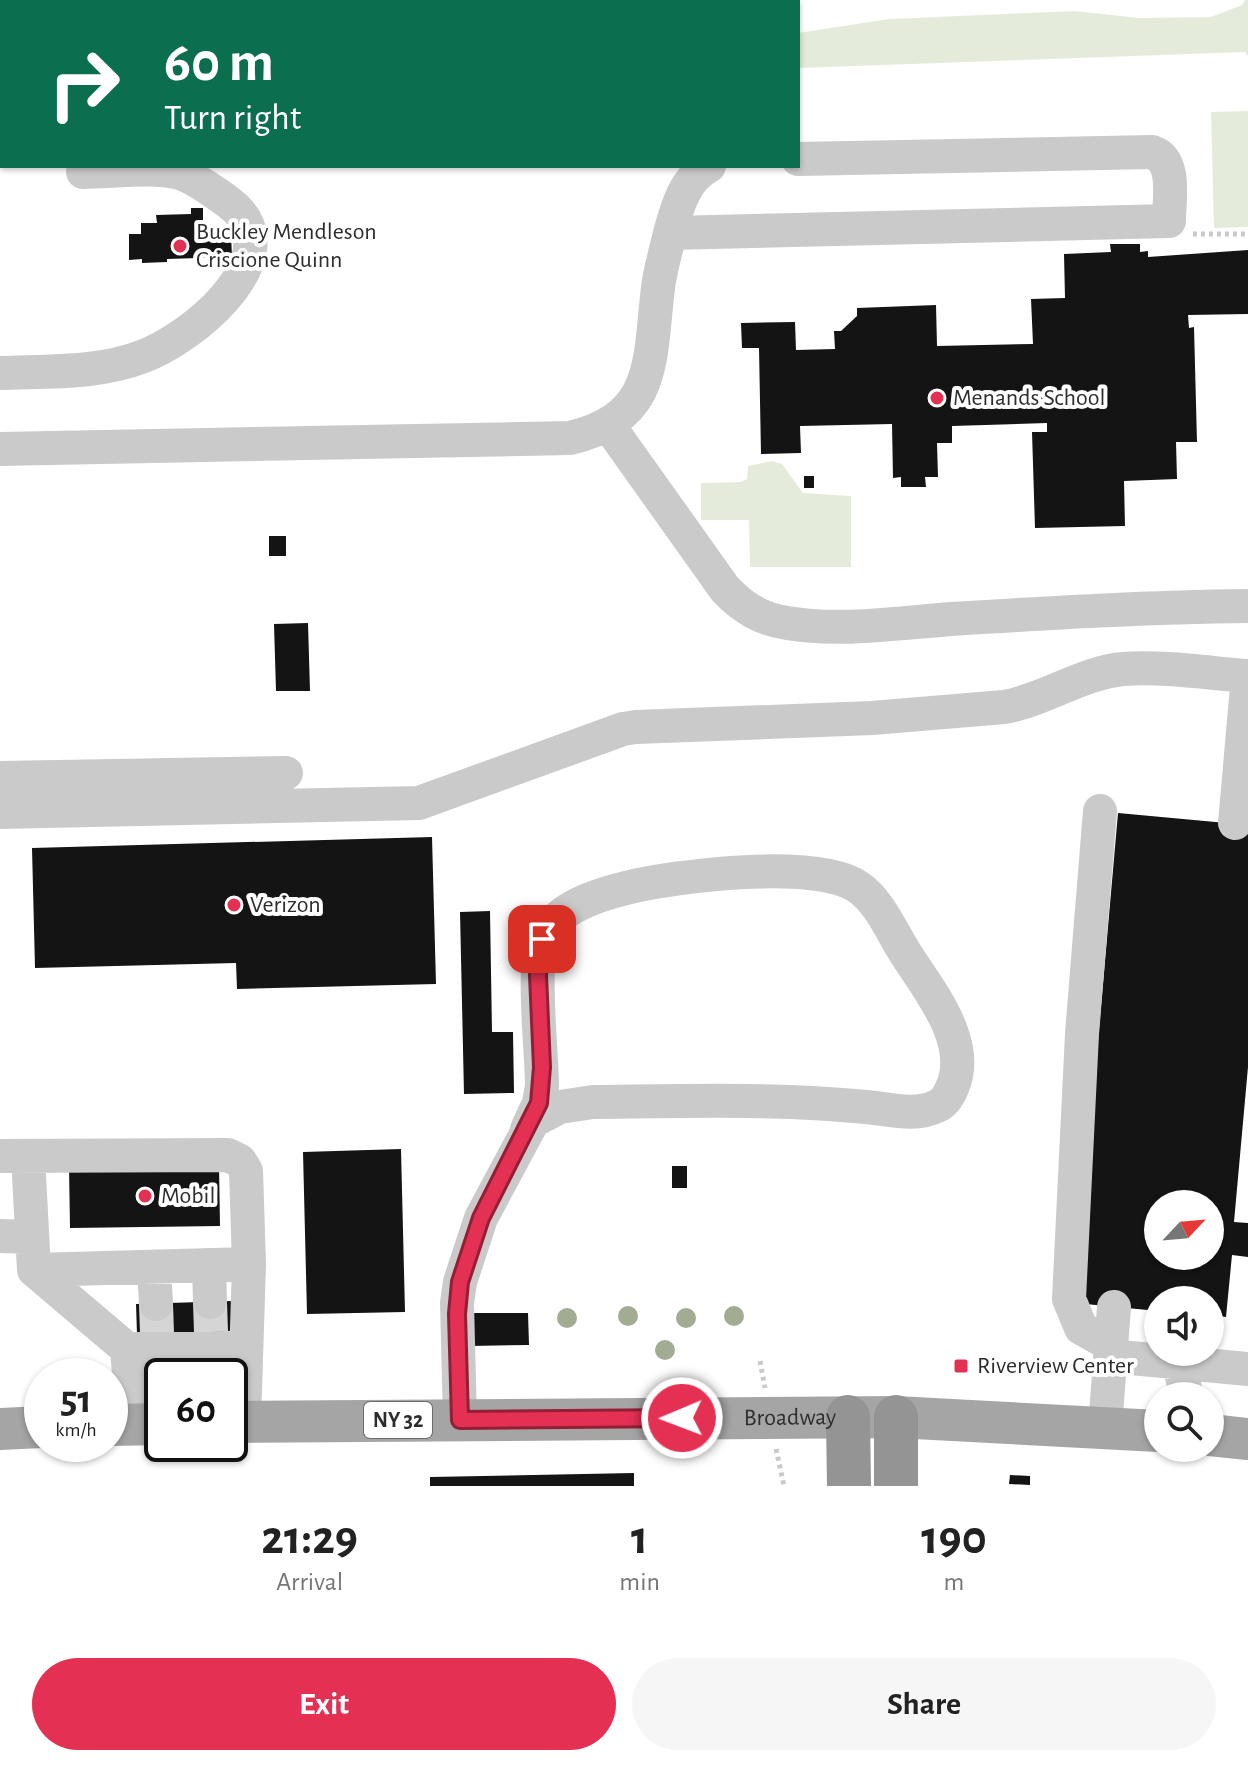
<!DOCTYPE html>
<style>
body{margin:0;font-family:"Alegreya Sans",sans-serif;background:#f6f6f6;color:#222;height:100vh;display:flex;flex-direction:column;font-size:30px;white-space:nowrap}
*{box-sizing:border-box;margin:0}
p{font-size:26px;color:#767676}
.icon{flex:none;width:44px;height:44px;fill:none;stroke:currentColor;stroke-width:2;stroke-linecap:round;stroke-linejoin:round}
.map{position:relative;height:1486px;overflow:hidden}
.details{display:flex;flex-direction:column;background:#fff;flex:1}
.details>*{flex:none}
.hud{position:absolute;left:0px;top:0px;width:800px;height:168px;box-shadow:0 2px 6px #0004;background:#0b6e4f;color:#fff;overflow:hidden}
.needle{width:52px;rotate:64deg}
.controls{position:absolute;left:1144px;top:1190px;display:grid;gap:16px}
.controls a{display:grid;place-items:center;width:80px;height:80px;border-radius:50%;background:#fff;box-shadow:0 2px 6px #0004;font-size:40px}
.speed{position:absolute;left:24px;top:1358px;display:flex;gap:16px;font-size:40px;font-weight:700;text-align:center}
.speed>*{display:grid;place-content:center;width:104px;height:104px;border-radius:50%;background:#fff;box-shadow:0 2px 6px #0004;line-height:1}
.speed small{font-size:20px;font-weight:400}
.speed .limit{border:4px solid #111;border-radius:12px;background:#fff;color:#111}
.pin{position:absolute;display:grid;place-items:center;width:68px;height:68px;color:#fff;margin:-34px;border-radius:16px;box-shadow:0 4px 12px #0006}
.me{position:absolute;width:88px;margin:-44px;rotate:269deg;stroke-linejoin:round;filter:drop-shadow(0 0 6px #0008)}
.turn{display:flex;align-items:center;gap:28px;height:168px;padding:0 32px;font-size:36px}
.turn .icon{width:104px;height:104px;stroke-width:2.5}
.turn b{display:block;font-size:56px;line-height:68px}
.eta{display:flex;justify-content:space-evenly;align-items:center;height:136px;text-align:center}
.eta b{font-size:48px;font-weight:700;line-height:56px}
.primary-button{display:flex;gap:16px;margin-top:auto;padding:16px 32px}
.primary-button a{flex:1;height:92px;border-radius:48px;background:#e43052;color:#fff;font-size:32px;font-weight:700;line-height:92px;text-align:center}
.primary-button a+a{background:#f6f6f6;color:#222}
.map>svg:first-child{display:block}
.green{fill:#e5ebdb}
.building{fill:#141414;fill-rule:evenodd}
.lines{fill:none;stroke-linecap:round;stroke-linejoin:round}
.minor-tunnel{stroke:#d5d5d5;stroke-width:34;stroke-dasharray:34 17;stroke-linecap:butt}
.path{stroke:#cacaca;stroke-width:5;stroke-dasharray:4 4;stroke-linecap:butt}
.minor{stroke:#cacaca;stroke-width:34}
.major{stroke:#a5a5a5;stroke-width:42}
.highway{stroke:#949494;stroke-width:44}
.tree{fill:#a2ac93}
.route-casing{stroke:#941f35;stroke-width:20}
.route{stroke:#e43052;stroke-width:14}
.poi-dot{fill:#e43052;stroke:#fff;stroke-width:3}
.labels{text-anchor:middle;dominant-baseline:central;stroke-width:8;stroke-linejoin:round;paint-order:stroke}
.shield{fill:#fff;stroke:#6c6c6c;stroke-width:2}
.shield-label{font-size:22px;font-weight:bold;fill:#2d2d2d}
.poi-label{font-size:24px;fill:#2d2d2d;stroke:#fff;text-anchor:start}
.street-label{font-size:24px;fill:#2d2d2d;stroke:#fff}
</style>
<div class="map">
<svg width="1248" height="1486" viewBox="0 0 1248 1486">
<rect width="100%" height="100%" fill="#fff"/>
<path class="green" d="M32,0H316V2H32Z
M1245,0H1248V56L1245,52L798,68V33L889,19L1075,11L1139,18L1211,17L1242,5Z
M1248,111V227L1214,228L1211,112Z
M772,461L782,464L803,493L851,496V567H750L749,520H701V483L741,482L747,479L748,466Z"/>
<path class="building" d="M191,208H203V224H207V234L231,233L232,257L167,259V262L142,263V259L129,260V234H141V223H157L156,215L191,214Z
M1110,244H1140V252L1148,251V257L1248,250V314L1188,315L1189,328L1194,327L1197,442H1176L1177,479L1124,481L1125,526L1035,528L1032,432H1047V423L952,426V443H937L938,477H925L926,487H901V477L893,478L892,424L800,426L801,453L761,454L759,348H742L741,323L795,322L796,350L835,349L834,331H841L857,316V308L936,305L937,346L1033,344L1031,299L1065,298L1064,254L1111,252Z
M804,476H814V488H804Z
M269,536H286V556H269Z
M308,623L310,691H276L274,624Z
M1118,813L1248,825V1067L1234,1222L1248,1223V1257L1232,1255L1226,1317L1210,1315V1300H1158V1311L1075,1303ZM1158,1204H1210V1256H1158Z
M432,837L436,984L237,989L236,963L35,968L32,848Z
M490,911L492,1032H513L514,1093L464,1094L460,912Z
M401,1149L405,1312L307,1314L303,1152Z
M219,1165L220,1226L70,1228L69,1166Z
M672,1166H687V1188H672Z
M233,1301L234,1331L137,1334L136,1304Z
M468,1313H528L529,1345L469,1346Z
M981,1361L1001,1362V1371L980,1370Z
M634,1473V1486H430V1477Z
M1010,1475L1030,1476V1485L1009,1484Z"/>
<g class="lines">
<path class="minor-tunnel" d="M210,1302L211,1332
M156,1304L157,1333"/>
<path class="path" d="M1193,234H1248
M760,1361L765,1388
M776,1449L784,1486"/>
<path class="minor" d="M670,233C677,208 684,179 709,166
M0,373C48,371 98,374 144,356C185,340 257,285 250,235C248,216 232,204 217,194C205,186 193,177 180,173C153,166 111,172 83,172
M609,426L725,589C743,608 761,619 787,623C840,632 898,623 951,619C1050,613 1149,607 1248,606
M0,449L570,438C657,417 649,362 658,288C660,270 666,251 670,233L1169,221C1169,199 1177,160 1152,152L798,159
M0,778L286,773
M1100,811L1082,1034L1069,1299L1081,1328L1111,1345
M0,812L419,803L623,729L636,727L872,718L1004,707C1045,700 1081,673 1123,669C1162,666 1208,673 1247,676
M1235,823L1248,676
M0,1156L228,1155L240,1161L246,1171L249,1264L244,1422
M28,1156L34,1270L127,1349H246
M0,1236L32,1237
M209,1265L210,1302
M154,1267L156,1304
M34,1270L249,1264
M127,1349L133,1424
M1179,1352L1178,1362L1187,1396
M1110,1356L1248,1369
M460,1420L457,1303L460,1282L481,1218L533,1121L560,1107L593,1102C683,1101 775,1098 866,1107C888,1109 916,1117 937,1106C945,1103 949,1095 952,1088C973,1041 927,988 904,951C891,930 879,901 858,887C817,858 674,876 626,888C597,895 559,907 544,935C531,960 542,1053 542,1086L539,1103L527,1129
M1105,1428L1114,1307"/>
<g class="major">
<path id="s1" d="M230,1422L896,1417L1158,1431"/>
<path d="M110,1425L162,1424"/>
<path d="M0,1429L42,1427"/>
<path d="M1210,1435L1248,1439"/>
</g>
<path class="highway" d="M848,1417L849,1486
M896,1486V1417"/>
</g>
<g class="tree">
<circle cx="628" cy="1316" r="10"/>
<circle cx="734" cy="1316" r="10"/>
<circle cx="567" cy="1318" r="10"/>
<circle cx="686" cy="1318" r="10"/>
<circle cx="665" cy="1350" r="10"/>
</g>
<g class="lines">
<g class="route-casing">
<path id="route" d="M542,939L538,975L542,1067L539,1103L481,1218L460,1282L457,1314L460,1420L682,1418"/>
</g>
<use href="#route" class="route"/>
</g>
<g class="poi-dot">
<circle cx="180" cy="246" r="8"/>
<circle cx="937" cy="398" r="8"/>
<circle cx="234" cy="905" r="8"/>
<circle cx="145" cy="1196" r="8"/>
<rect x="953" y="1358" width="16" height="16" rx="4"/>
</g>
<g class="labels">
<rect class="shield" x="364" y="1402" width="68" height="36" rx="6"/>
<g class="shield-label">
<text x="398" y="1420">NY 32</text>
</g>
<g class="poi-label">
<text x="196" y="232">Buckley Mendleson<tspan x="196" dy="28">Criscione Quinn</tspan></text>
<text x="953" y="398">Menands School</text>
<text x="250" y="905">Verizon</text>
<text x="161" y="1196">Mobil</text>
<text x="977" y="1366">Riverview Center</text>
</g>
<g class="street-label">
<text stroke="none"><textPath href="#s1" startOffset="560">Broadway</textPath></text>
</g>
</g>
</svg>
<div class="controls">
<a><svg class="needle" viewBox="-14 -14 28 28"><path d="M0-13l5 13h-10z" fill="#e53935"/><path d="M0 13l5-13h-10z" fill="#767676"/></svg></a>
<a><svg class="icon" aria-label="sound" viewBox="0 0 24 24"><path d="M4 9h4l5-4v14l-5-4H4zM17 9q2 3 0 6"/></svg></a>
<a><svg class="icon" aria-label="search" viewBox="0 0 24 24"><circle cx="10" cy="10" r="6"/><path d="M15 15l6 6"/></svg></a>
</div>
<div class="speed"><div>51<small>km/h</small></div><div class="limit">60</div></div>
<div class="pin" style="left:542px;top:939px;background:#d93025"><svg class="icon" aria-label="arrive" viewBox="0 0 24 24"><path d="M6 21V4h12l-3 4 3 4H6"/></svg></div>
<svg class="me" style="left:682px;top:1418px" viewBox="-20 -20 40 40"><circle r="17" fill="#e43052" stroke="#fff" stroke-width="3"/><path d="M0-11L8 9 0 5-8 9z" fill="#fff"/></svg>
<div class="hud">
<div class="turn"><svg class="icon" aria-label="right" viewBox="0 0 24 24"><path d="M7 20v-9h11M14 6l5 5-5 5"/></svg><div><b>60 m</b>Turn right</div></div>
</div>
</div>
<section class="details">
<div class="eta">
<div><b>21:29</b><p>Arrival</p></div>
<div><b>1</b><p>min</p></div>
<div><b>190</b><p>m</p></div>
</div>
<div class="primary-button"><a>Exit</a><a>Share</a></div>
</section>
